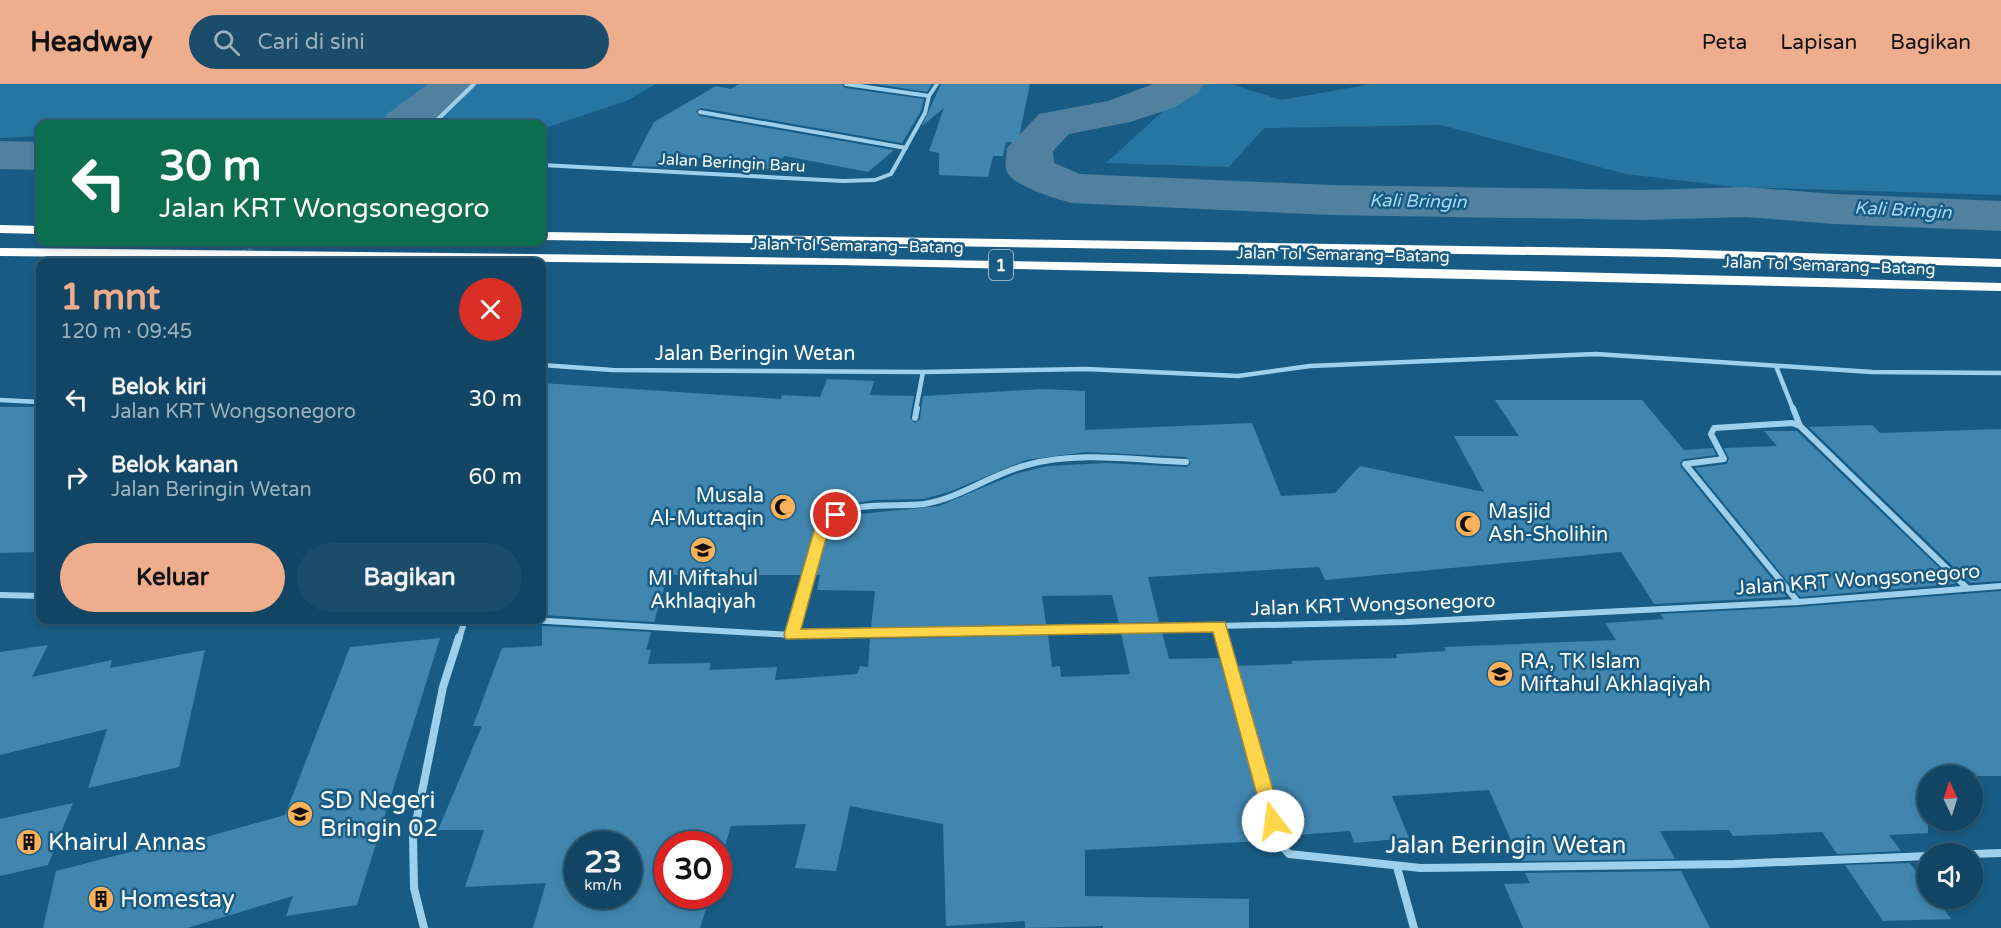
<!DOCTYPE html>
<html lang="id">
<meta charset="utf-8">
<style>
body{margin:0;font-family:"Varela Round",sans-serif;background:#1b4c6a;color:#f1f3f6;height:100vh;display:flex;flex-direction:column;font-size:22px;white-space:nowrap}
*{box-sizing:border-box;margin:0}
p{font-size:20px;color:#9cb1bf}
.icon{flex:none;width:33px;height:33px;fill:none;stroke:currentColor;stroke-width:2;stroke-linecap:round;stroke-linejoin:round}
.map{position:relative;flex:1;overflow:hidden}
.drawer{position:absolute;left:36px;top:174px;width:510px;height:366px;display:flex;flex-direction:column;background:#124564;border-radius:12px;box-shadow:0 3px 9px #0003,0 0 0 2px #315d78}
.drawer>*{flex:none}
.guide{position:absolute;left:36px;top:36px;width:510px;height:126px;border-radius:12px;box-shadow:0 3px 9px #0003,0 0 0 2px #315d78;background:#0b6e4f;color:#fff;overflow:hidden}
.needle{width:39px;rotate:356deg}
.controls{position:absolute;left:1917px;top:681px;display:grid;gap:12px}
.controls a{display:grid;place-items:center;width:66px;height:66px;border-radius:50%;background:#124564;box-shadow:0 3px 9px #0003,0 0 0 2px #315d78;font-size:30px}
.speed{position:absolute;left:564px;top:747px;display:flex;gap:12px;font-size:30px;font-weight:700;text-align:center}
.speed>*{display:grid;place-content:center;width:78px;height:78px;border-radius:50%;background:#124564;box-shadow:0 3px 9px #0003,0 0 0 2px #315d78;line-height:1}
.speed small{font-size:15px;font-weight:400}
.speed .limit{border:9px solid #d22;background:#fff;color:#111}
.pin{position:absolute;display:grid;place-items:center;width:51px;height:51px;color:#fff;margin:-26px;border:3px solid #fff;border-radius:50%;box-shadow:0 2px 6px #0007}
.me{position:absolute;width:66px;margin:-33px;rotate:345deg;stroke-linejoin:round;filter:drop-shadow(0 0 4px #0008)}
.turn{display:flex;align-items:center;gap:21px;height:126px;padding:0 24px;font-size:27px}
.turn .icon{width:78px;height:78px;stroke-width:2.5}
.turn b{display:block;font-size:42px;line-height:51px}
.round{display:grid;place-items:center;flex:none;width:63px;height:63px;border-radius:32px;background:#1b4c6a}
.headline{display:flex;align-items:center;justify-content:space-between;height:102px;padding:0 24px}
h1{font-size:36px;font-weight:800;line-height:45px;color:#eead8d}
.action{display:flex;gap:12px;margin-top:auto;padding:12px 24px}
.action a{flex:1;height:69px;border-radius:36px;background:#eead8d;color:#111;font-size:24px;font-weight:800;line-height:69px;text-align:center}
.action a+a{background:#1b4c6a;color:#f1f3f6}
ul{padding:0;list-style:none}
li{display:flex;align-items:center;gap:18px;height:78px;padding:0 24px}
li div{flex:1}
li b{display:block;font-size:22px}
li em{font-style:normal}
header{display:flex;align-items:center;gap:36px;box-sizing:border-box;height:84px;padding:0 30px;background:#eead8d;color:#111}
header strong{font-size:28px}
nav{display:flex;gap:33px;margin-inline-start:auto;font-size:21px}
.search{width:420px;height:54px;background:#1b4c6a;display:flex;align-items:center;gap:15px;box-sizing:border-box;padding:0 21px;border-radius:33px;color:#9cb1bf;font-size:22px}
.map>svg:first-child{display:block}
.green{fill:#2775a2}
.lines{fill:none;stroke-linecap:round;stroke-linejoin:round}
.river{fill:#51819f;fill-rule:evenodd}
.building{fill:#4186af;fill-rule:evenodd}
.street-tunnel{stroke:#3b7497;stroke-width:4.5;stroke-dasharray:4.5 2;stroke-linecap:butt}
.street-far3{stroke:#9ed0ec;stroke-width:4}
.street-far2{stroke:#9ed0ec;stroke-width:4.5}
.street-far1{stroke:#9ed0ec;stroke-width:6}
.street{stroke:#9ed0ec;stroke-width:8}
.highway{fill:#fff;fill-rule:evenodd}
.route{fill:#ffd54a;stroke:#a68a30;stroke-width:1.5}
.labels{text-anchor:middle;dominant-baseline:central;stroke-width:5;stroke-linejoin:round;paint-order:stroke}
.far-street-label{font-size:16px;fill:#fff;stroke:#185c85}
.far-water-label{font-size:18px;font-style:italic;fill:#aad9f4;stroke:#185c85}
.shield{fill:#185c85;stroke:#baceda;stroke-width:1.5}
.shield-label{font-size:18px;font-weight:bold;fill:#fff}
.street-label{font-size:20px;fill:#fff;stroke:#185c85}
.poi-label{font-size:20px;fill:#fff;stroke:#185c85;text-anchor:start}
.near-poi-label{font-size:24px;fill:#fff;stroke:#185c85;text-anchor:start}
.near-street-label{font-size:24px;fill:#fff;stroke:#185c85}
</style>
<header>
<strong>Headway</strong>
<div class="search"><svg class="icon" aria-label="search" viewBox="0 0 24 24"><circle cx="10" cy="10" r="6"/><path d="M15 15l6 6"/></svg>Cari di sini</div>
<nav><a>Peta</a><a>Lapisan</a><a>Bagikan</a></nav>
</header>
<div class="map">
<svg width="2001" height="844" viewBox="0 0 2001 844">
<rect width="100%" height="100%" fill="#185c85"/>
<path class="green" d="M0,0H656L626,17L542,45V40H40V52L0,54Z
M1163,0H1231L1281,16L1371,0H2001V111L1735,103L1626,90L1441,41L1264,44L1229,83L1106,79L1172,19Z"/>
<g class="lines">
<path class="river" d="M428,0H476L470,9L429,40H380L386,31Z
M1153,0H1204L1198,9L1173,24L1130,38L1069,50L1053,67L1054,79L1080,90L1332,101L1642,106L1746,103L1834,110L2001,117V147L1834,140L1746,133L1642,136L1332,131L1072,119C1056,115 1015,103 1007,88C1004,82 1007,71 1007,64L1039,30L1108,17Z
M0,57L40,58V86L0,85Z"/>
</g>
<path class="building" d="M739,0H842L845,4L924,15L921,27L902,59L701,24L696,27L699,32L894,66L868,88L785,72L766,86L675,69L668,83L631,82L654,38L716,2L731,5Z
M875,0H932L927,8Z
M941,0H1030L1018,58H1006L1003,72H993L988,93L939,91V69L929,67L944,24L922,42Z
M827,295L874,297L870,311L914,312L910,334L915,339L920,335L923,312L1044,305L1085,307V346L1252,339L1281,412L1335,409L1360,382L1484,408L1454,352H1519L1495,316H1642L1684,366L1713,364L1716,371L1684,375L1680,379L1681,383L1787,513L1654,520L1621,468L1325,496L1319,483L1148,493L1159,538L1119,539L1112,511L1042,512L1046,540L871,544L875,507L817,506L820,491H813L827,450L840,436L850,431L939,422L1015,390L1047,382L1106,379L1186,383L1191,379L1186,373L1086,368L1026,376L949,408L923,415L873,416L846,421L834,427L818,444L802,491H668L654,538L542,531V299L781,315L782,311L820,313Z
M0,323H40V468L0,469Z
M1872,341L1880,349L2001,345V497L1970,499L1809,343Z
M1764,347H1797L1956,500L1800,513L1695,384L1727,380L1729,374L1724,364L1777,362Z
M2001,507V692H1928V749L1889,751L1901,767L1837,770L1822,748L1733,752L1729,746L1660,747L1675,775L1520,777L1489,706L1392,712L1409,754L1354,759L1350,747L1283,752L1236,582L1292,580V577L1397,574L1396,570L1446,567L1444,563L1616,556L1605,539L1664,535L1660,530L1798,523Z
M542,542L651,548L646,566H651L648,580L711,579L709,586L777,583L775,596L857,590L860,582L868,583L870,555L1048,551L1052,583L1060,582L1061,593L1130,590L1121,549L1162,548L1169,575L1219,574L1271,752L1262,753L1263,757L1085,766V812L1249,815V844H1103V842L1025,844V837L946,842L943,740L850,722L836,787L795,784L806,740L731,742L718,784V760H668V812H710L700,844H533L546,799L465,803L484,746H438L482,642H473L502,564L542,562ZM578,760H628V812H578Z
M440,554L357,821L286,832L293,812L187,844H43L56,787L161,760L160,766L285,731L350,563Z
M48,561L32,593L112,576L110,584L205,566L179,683L88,704L107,645L0,671V568Z
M73,719L48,781L0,792V735Z
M1910,779L1928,803V814H1936L1951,835L1883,837L1845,781Z
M1681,787L1710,844H1523L1504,800L1530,799L1525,789Z"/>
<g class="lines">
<path class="street-tunnel" d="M225,178L261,158"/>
<path class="street-far3" d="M846,0L929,12
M700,28L906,64
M433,40L474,0
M542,81L843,97L875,96L891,90L925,29L929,12L937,0"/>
<path class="street-far2" d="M542,281L612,286L923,288L916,325
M1776,282L1793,325
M923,288L1086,285L1238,292L1310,282L1596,270L1872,288L2001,289
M0,316L40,318"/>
<path class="street-far1" d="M1793,324L1800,342
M915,334L917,324
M0,511L40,512
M1798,518L1685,380L1724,375L1711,350L1714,344L1792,339L1800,342L1966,503
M530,536L792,551L1406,538L1798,518L2001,502
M1219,542L1223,555
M792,551C799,526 813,454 828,439C851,414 895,424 924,420C961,414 991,390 1027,381C1078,367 1134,376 1186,378
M459,555L465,536"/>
<path class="street" d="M1222,553L1279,758L1289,770L1421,784L1733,780L1928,772
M1972,770L2001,769
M1397,783L1414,844
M424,844L414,804L413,753L443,603L459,553"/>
<path class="highway" d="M0,141L40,142V150L0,149Z
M542,148L1666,165L2001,175V183L1666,173L542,156Z
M0,164C667,171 1334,180 2001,199V207L839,181L0,172Z"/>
</g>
<path class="route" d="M836,427L843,431L828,447L801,545L1225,538L1282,737L1279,742L1273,745L1266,742L1264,737L1213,548L786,555L784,551L814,447L822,433Z"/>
<defs>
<g id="mosque-disc" transform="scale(1.35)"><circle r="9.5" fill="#ffb15a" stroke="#185c85"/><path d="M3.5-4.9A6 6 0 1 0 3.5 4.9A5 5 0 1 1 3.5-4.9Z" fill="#111"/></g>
<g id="school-disc" transform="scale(1.35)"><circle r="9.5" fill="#ffb15a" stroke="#185c85"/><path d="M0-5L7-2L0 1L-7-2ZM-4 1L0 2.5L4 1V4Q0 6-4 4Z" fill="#111"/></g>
<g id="building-disc" transform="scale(1.35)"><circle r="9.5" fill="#ffb15a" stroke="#185c85"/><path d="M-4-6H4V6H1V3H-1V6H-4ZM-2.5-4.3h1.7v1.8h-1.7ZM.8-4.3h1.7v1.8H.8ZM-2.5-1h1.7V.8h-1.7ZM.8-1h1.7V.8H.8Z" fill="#111"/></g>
</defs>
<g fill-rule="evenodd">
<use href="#mosque-disc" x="783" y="423"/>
<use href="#mosque-disc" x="1468" y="440"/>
<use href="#school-disc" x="703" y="466"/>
<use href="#school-disc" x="1500" y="590"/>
<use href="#school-disc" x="300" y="730"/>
<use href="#building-disc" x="29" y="758"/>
<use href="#building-disc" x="101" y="815"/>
</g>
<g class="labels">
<g class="far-street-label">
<text transform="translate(732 79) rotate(3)">Jalan Beringin Baru</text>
<text transform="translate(857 162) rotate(1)">Jalan Tol Semarang–Batang</text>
<text transform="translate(1343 171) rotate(1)">Jalan Tol Semarang–Batang</text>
<text transform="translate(1829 182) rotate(2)">Jalan Tol Semarang–Batang</text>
</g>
<g class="far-water-label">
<text transform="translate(1418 117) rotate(1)">Kali Bringin</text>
<text transform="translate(1903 126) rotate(3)">Kali Bringin</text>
</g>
<rect class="shield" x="989" y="166" width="24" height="30" rx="4.5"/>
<g class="shield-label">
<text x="1001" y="181">1</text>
</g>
<g class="street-label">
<text x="755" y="270">Jalan Beringin Wetan</text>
<text transform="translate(1858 496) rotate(-4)">Jalan KRT Wongsonegoro</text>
<text transform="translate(1373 521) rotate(-2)">Jalan KRT Wongsonegoro</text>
</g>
<g class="poi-label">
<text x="764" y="412" text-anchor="end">Musala<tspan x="764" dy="23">Al-Muttaqin</tspan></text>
<text x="1488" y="428">Masjid<tspan x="1488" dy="23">Ash-Sholihin</tspan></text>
<text x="703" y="495" text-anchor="middle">MI Miftahul<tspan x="703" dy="23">Akhlaqiyah</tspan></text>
<text x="1520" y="578">RA, TK Islam<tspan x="1520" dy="23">Miftahul Akhlaqiyah</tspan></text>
</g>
<g class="near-poi-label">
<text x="320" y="716">SD Negeri<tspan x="320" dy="28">Bringin 02</tspan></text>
<text x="48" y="758">Khairul Annas</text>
<text x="120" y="815">Homestay</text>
</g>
<g class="near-street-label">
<text x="1506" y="761">Jalan Beringin Wetan</text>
</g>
</g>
</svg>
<div class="controls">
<a><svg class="needle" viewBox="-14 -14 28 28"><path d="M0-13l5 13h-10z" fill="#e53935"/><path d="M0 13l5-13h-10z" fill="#9cb1bf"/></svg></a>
<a><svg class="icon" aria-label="sound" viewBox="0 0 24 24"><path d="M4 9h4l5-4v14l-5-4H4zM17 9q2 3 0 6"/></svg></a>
</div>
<div class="speed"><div>23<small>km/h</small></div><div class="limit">30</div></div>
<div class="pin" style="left:836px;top:431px;background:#d93025"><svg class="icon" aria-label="arrive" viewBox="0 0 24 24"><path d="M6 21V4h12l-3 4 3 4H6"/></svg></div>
<svg class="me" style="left:1273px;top:737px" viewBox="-20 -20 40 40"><circle r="19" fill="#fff"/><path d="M0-13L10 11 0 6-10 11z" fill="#ffd54a"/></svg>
<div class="guide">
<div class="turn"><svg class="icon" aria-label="left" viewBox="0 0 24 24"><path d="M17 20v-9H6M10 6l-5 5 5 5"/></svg><div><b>30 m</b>Jalan KRT Wongsonegoro</div></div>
</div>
<section class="drawer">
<div class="headline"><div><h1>1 mnt</h1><p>120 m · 09:45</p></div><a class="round" style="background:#d93025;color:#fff"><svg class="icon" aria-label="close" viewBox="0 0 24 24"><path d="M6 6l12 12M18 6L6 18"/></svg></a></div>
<ul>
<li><svg class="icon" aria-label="left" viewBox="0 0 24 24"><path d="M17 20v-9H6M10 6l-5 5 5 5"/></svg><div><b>Belok kiri</b><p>Jalan KRT Wongsonegoro</p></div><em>30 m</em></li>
<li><svg class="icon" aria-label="right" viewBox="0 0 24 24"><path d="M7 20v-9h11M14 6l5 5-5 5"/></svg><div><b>Belok kanan</b><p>Jalan Beringin Wetan</p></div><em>60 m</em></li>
</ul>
<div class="action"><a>Keluar</a><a>Bagikan</a></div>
</section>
</div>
